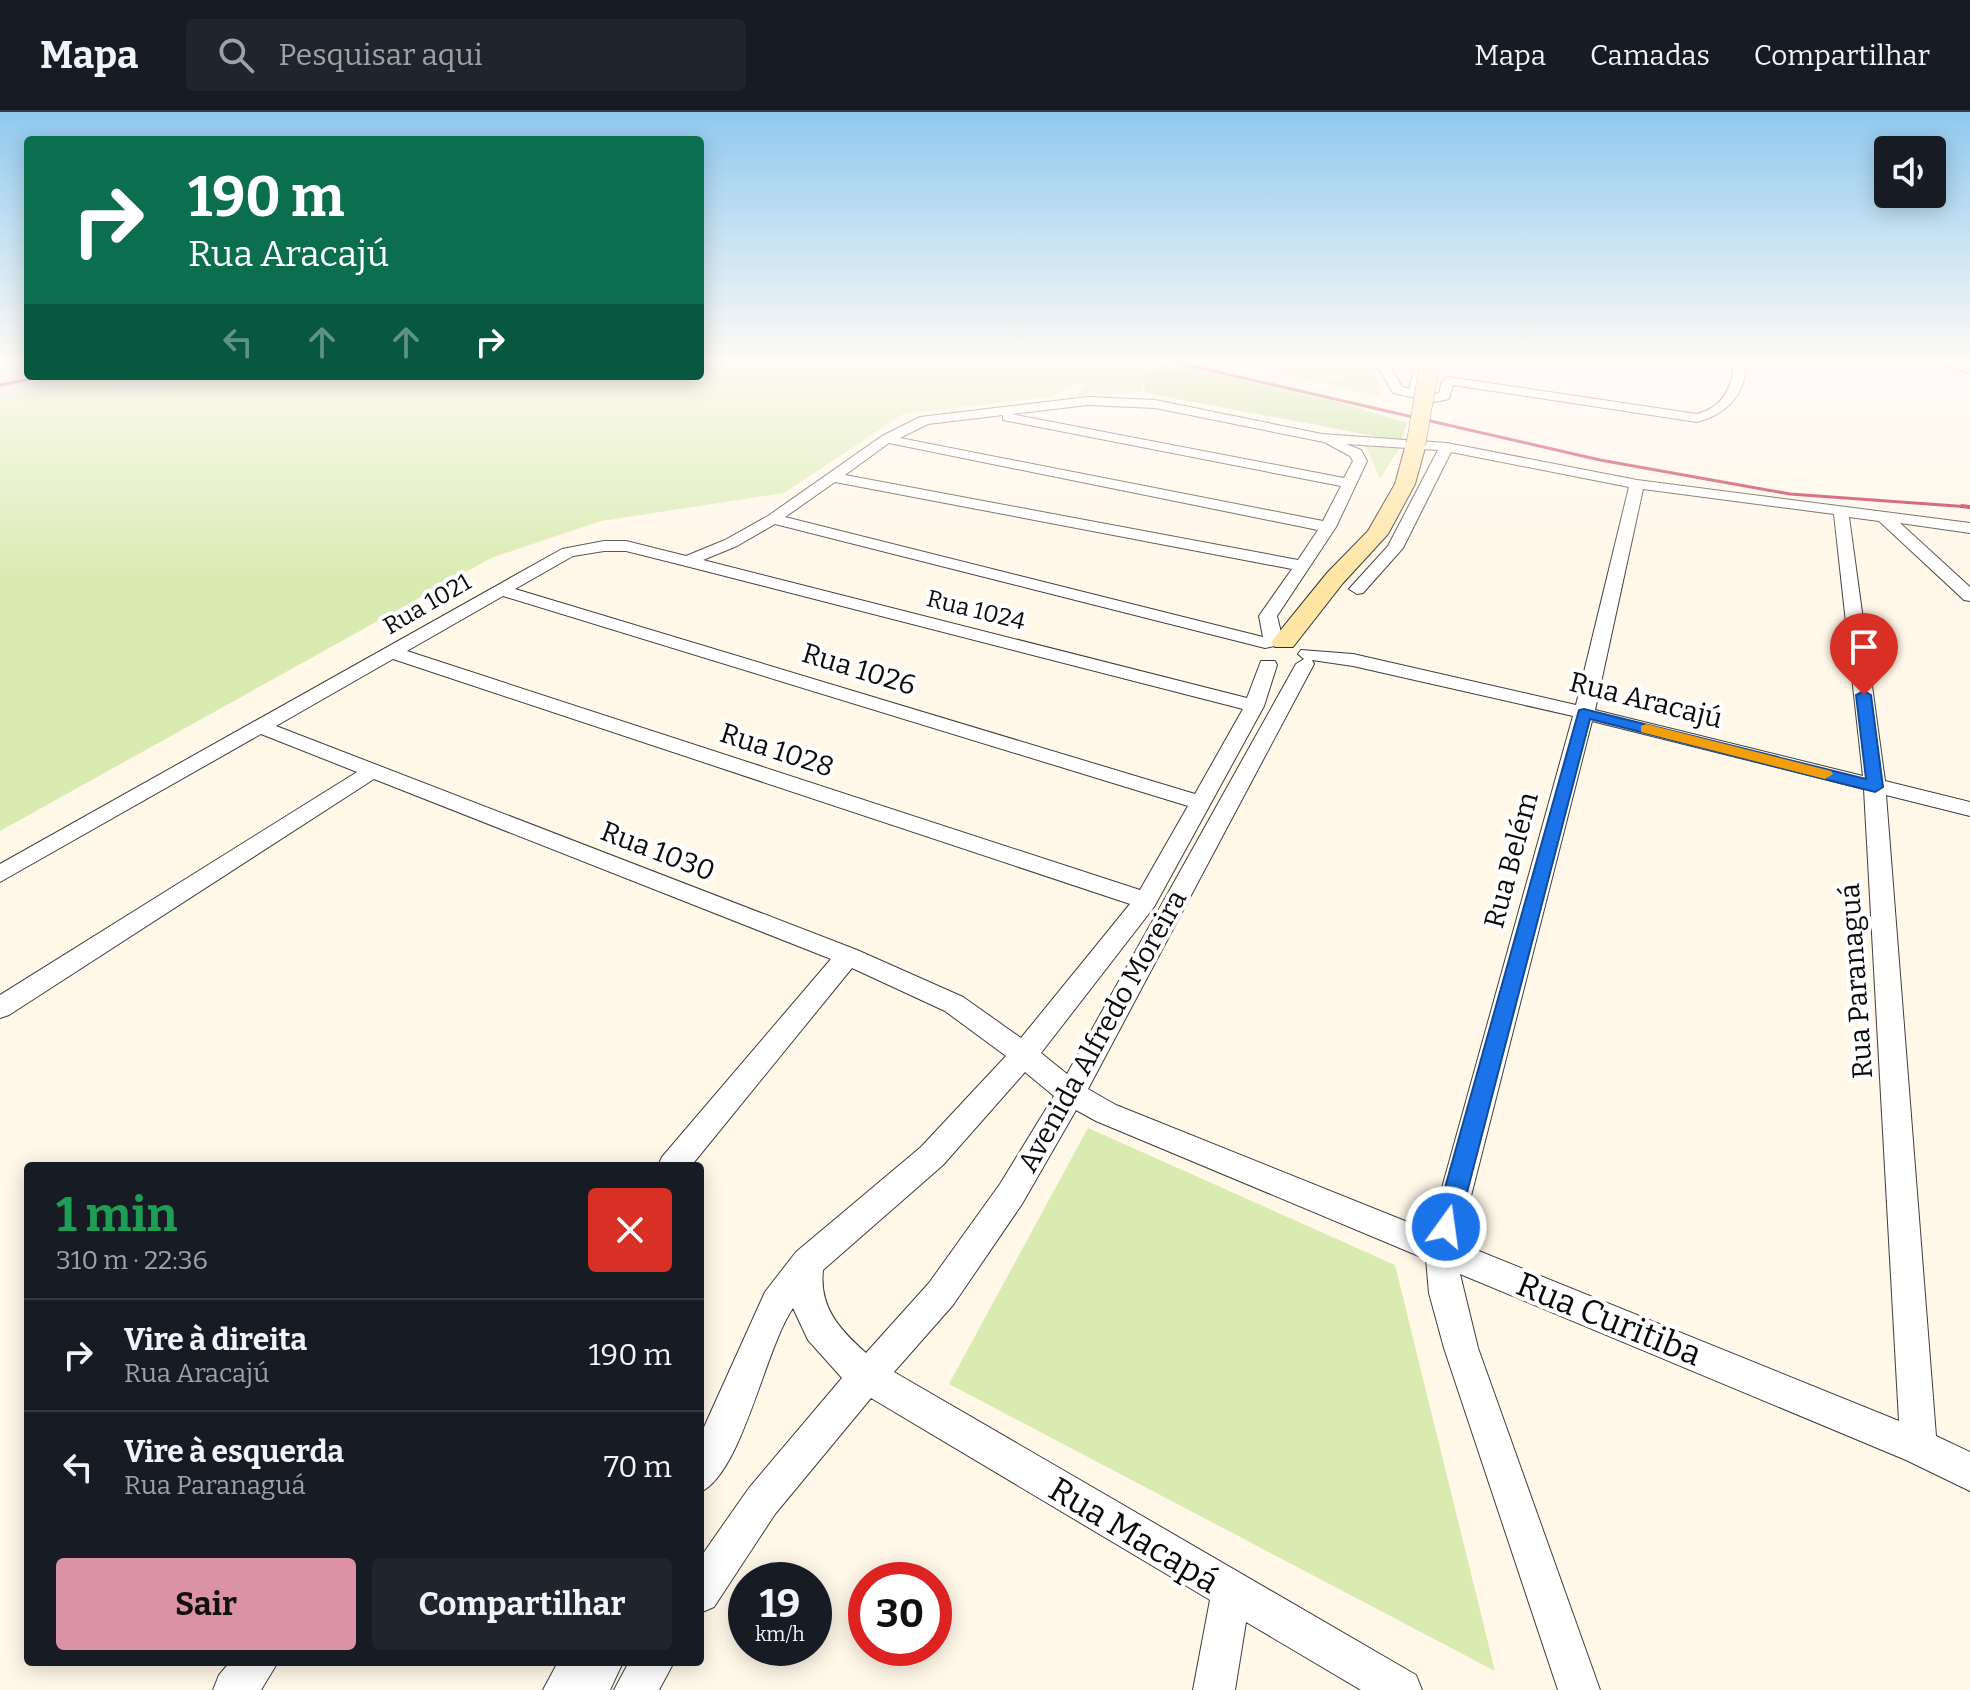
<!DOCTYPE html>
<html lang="pt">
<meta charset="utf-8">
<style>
body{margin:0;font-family:Bitter,serif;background:#20242c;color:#f1f3f6;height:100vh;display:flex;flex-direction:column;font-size:30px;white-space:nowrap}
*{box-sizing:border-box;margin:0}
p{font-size:26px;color:#9ea1a6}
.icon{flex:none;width:44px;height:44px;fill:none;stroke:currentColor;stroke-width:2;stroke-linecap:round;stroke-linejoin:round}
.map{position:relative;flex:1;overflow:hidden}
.panel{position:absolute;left:24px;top:1050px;width:680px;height:504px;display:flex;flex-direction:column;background:#171b24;border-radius:8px;box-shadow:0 4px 20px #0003}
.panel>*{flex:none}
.hud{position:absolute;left:24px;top:24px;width:680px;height:244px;border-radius:8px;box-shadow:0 4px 20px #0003;background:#0b6e4f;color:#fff;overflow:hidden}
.fabs{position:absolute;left:1874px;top:24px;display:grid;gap:16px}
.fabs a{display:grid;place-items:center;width:72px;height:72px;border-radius:8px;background:#171b24;box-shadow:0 4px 20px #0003;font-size:40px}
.speed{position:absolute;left:728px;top:1450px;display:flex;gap:16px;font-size:40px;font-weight:700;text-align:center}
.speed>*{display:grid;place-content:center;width:104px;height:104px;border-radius:50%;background:#171b24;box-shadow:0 4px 20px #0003;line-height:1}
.speed small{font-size:20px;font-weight:400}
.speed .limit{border:12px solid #d22;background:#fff;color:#111}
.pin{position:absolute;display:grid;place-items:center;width:68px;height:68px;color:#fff;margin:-82px -34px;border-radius:50% 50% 50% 0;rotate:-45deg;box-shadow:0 0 8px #0007}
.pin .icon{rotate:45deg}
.me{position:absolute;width:88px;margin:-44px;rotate:14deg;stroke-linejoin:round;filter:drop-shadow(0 0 6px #0008)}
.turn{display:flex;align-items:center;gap:28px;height:168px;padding:0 32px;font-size:36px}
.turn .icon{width:104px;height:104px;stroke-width:2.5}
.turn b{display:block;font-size:56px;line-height:68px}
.lanes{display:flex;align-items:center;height:76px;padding:0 32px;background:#0003;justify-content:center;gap:40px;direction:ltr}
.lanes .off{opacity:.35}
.round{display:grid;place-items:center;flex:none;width:84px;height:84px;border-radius:8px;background:#20242c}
.overview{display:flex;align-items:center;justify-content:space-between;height:136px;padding:0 32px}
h1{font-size:48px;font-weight:700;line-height:60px;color:#1e9e55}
.action{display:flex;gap:16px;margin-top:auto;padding:16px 32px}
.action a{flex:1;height:92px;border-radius:8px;background:#db92a5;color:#111;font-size:32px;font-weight:700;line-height:92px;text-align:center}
.action a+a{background:#20242c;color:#f1f3f6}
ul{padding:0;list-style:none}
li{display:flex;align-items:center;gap:24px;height:112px;padding:0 32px;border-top:2px solid #363941}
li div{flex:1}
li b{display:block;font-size:30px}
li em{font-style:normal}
header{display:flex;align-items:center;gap:48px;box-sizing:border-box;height:112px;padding:0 40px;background:#171b24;border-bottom:2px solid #363941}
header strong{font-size:38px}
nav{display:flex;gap:44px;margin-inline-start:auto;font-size:28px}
.search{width:560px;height:72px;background:#20242c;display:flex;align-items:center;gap:20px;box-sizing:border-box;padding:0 28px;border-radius:8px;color:#9ea1a6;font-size:30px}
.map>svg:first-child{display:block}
.industrial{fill:#e7deeb}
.green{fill:#d9ebb1}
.forest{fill:#bfdc8f}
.pitch{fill:#e9f1c3}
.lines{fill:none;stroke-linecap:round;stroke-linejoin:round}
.lane-casing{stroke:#3e3e3e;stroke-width:2}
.street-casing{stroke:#3e3e3e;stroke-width:2}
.secondary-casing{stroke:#2d2d2d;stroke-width:2}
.lane{fill:#fff;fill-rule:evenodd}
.street{fill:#fff;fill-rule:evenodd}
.secondary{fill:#ffe5a3;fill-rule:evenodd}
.rail-far1{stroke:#c11c41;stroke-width:3}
.rail{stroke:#c11c41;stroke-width:4}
.secondary-bridge-casing{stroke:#2d2d2d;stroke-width:20;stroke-linecap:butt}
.secondary-bridge{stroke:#ffe5a3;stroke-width:19}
.route{fill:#1a73e8;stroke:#114b97;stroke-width:2}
.slow{fill:#f59e0b}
.labels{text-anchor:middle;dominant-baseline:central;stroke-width:8;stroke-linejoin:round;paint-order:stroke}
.far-street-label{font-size:24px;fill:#0b0b0b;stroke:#fff}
.street-label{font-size:28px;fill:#0b0b0b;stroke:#fff}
.near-street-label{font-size:34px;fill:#0b0b0b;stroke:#fff}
</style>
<header>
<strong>Mapa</strong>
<div class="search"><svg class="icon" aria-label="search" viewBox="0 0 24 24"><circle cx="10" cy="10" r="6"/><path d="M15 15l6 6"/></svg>Pesquisar aqui</div>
<nav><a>Mapa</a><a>Camadas</a><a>Compartilhar</a></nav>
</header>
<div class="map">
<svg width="1970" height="1578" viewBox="0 0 1970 1578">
<rect width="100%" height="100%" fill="#fff7e8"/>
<path class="industrial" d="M0,248H28V264H97L0,287Z
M146,264H248L113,279L130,268Z"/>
<path class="green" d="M700,248H1150L1169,252L1141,262L1142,281L1074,284L1086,273L1076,271L1052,285L903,302L784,381L601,409L491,446L0,719V287L97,264H146L130,268L115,278L248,264H700Z
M1226,248H1361L1375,260L1381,285Z
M1363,329L1402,333L1380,366Z
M1088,1016L1395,1153L1495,1559L949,1272Z"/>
<path class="forest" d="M1169,252L1337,290L1407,311L1401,329L1146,281L1140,262Z"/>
<path class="pitch" d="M1303,250L1354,261L1340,270L1288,259Z"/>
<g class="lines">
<g class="lane-casing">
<path id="lane" d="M1416,248H1422L1414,282L1411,284L1408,282Z"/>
</g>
<g class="street-casing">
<path id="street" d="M1368,248C1388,247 1393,259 1402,275L1435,282L1439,281L1442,269L1448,265L1697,302C1724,295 1733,274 1734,248H1746C1747,281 1728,302 1697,310L1453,273L1449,287L1435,290L1393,281L1380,258Z
M1929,248H1948L1970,253V261Z
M1088,285L1155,288L1322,322L1447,331L1637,368L1970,411V421L1900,411L1970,475V489L1964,488L1879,409L1849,405L1885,669L1970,690V704L1886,683L1936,1324L1970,1340V1379L1906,1348L1460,1162L1478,1236L1600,1578H1558L1444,1236L1429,1181L1426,1147L1096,1009L1076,998L1022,1092L953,1193L894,1260L1416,1563L1422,1578H1361L1246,1510L1235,1578H1193L1210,1488L871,1286L775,1402L714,1495L700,1501V1446L749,1376L842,1266L808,1228L793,1196C765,1236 742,1362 700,1380V1324L765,1180L796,1140L921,1035L1006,944L945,899L852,856L691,1054H658L662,1045L831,847L374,667L9,903L0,906V883L357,660L261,622L0,770V752L562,437L604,429H626L686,444L725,428L768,404L882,324L920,305ZM1088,293L1155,296L1324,330L1350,344L1353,349L1344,366L1011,302ZM1003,303V308L1008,309L1341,374L1323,409L900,326L928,312ZM889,331L1318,418L1298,448L845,363ZM1346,332L1438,338L1388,434L1349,477L1357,482L1363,481L1403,436L1451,340L1629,375L1576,593L1353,542L1301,538L1298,542L1304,547L1296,552L1067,962L1041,941L1154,795L1264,594L1277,553L1275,549H1261L1247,586L703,448L737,434L775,412L1265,536L1280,533L1283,529L1277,504L1336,415L1367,349L1361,338ZM835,370L1292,457L1259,504L1263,525L785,405ZM1643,377L1834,402L1863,664L1595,598ZM604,439H626L682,453L1243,597L1195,682L515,477L573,444ZM503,484L1188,694L1140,778L407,539ZM393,547L1130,792L1021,926L963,885L857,838L276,614ZM1312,548L1353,554L1573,604L1430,1119L1116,993L1088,977L1314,552ZM1592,609L1864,677L1899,1309L1459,1131ZM1025,960L1054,984L1000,1072L929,1171L866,1241C839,1217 819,1195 823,1158L943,1053Z
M230,1550H278L261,1578H213L219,1563Z
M558,1550H623L610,1578H543Z
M629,1550H674L659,1578H614Z"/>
</g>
<g class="secondary-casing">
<path id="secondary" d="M1416,326L1426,332L1415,372L1388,422L1343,471L1293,535H1275L1271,530L1275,525L1327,461L1368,419L1395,372L1406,332Z"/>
</g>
<use href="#lane" class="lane"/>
<use href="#street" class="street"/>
<use href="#secondary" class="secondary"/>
<path class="rail-far1" d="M1165,248L1600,348L1790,382L1970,395
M0,273L46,264"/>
<path class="rail" d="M1962,394L1970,395"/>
<g class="secondary-bridge-casing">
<path id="secondary-bridge" d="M1416,332L1430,249"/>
</g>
<use href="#secondary-bridge" class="secondary-bridge"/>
</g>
<linearGradient id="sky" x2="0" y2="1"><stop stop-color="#8fc9ef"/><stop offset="0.53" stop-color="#fffbf5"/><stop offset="1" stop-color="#fffbf5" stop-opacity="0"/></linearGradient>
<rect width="1970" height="469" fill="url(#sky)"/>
<path class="route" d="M1864,579L1871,583L1883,675L1875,680L1590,607L1458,1115L1455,1123L1446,1126L1438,1123L1434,1115L1579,598L1584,597L1866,667L1856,583Z"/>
<path class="slow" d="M1646,612L1831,659L1833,662L1825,667L1641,620V614Z"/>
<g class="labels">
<g class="far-street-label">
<text transform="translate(427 492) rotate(-30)">Rua 1021</text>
<text transform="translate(976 498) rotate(14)">Rua 1024</text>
</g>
<g class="street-label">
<text transform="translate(859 557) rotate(17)">Rua 1026</text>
<text transform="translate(1646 588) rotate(14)">Rua Aracajú</text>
<text transform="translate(777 638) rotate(18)">Rua 1028</text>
<text transform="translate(658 739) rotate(21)">Rua 1030</text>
<text transform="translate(1511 748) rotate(-75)">Rua Belém</text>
<text transform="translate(1856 869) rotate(-94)">Rua Paranaguá</text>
<text transform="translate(1102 919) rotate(-61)">Avenida Alfredo Moreira</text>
</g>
<g class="near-street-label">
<text transform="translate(1609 1207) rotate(22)">Rua Curitiba</text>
<text transform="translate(1134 1423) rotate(31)">Rua Macapá</text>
</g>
</g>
</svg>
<div class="fabs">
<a><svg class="icon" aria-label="sound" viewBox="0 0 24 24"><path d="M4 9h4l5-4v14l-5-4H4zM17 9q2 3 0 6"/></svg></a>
</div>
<div class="speed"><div>19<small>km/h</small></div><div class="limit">30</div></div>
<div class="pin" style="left:1864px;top:583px;background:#d93025"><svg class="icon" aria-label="arrive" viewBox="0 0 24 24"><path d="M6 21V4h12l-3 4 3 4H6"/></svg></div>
<svg class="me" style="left:1446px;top:1115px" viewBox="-20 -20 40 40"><circle r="17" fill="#1a73e8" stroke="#fff" stroke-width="3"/><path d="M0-11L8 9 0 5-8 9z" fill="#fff"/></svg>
<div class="hud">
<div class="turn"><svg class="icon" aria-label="right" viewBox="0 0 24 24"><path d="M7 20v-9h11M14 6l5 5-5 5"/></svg><div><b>190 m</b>Rua Aracajú</div></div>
<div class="lanes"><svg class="icon off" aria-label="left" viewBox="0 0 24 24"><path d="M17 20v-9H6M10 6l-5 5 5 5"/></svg><svg class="icon off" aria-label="ahead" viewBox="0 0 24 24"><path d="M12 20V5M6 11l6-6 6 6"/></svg><svg class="icon off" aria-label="ahead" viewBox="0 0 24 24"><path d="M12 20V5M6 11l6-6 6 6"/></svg><svg class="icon" aria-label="right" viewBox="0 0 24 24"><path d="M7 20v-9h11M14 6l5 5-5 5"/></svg></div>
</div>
<section class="panel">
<div class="overview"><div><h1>1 min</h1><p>310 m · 22:36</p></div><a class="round" style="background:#d93025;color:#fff"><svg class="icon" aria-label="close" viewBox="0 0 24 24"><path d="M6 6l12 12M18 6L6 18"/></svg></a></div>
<ul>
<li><svg class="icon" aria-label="right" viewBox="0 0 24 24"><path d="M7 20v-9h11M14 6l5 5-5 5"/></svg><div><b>Vire à direita</b><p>Rua Aracajú</p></div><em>190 m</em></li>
<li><svg class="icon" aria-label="left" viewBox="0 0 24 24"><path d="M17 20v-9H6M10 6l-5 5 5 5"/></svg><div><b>Vire à esquerda</b><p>Rua Paranaguá</p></div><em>70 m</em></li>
</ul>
<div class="action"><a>Sair</a><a>Compartilhar</a></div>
</section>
</div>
